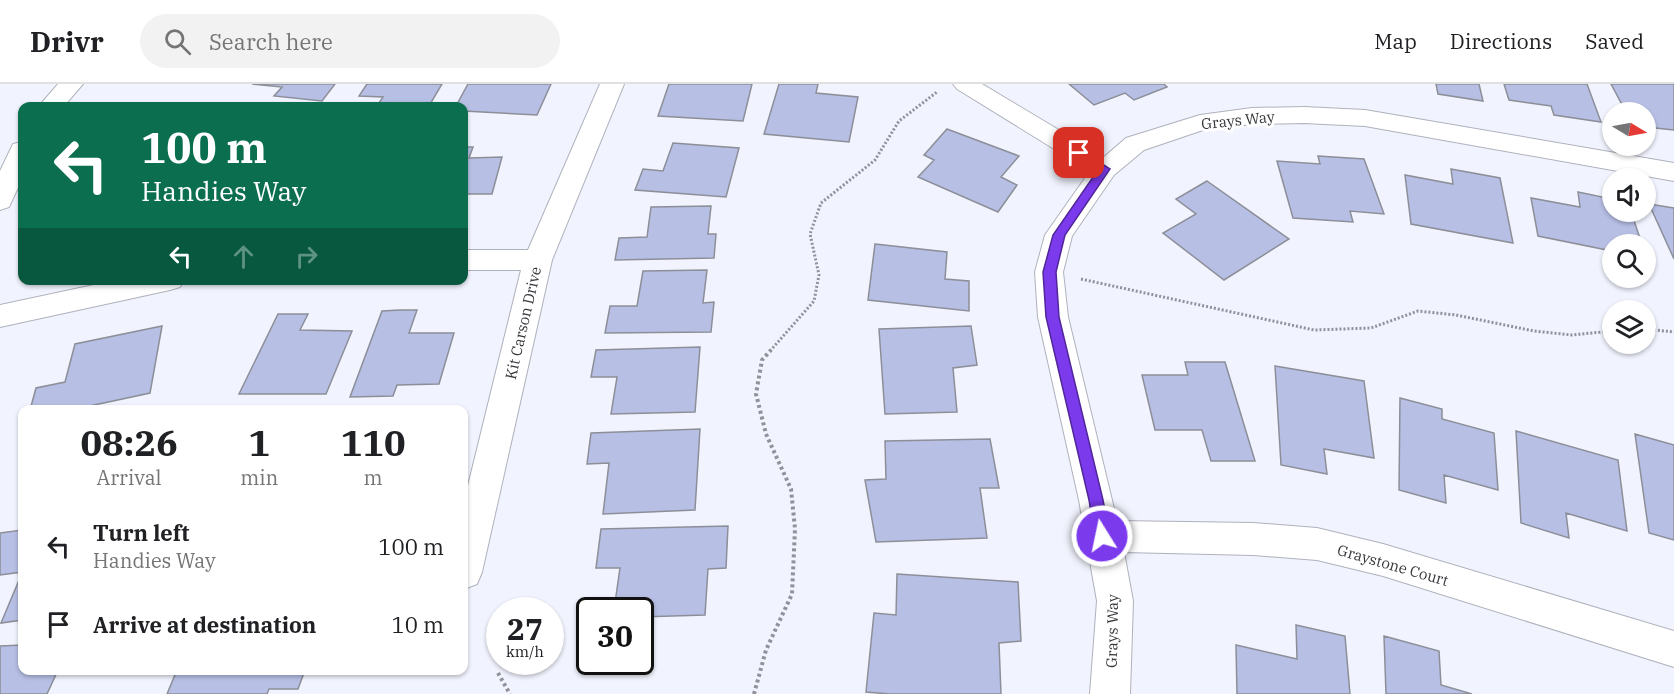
<!DOCTYPE html>
<style>
body{margin:0;font-family:"IBM Plex Serif",serif;background:#f2f2f2;color:#202124;height:100vh;display:flex;flex-direction:column;font-size:22px;white-space:nowrap}
*{box-sizing:border-box;margin:0}
p{font-size:20px;color:#757577}
.icon{flex:none;width:33px;height:33px;fill:none;stroke:currentColor;stroke-width:2;stroke-linecap:round;stroke-linejoin:round}
.map{position:relative;flex:1;overflow:hidden}
.details{position:absolute;left:18px;top:321px;width:450px;height:270px;display:flex;flex-direction:column;background:#fff;border-radius:12px;box-shadow:0 2px 4px #0004}
.details>*{flex:none}
.banner{position:absolute;left:18px;top:18px;width:450px;height:183px;border-radius:12px;box-shadow:0 2px 4px #0004;background:#0b6e4f;color:#fff;overflow:hidden}
.needle{width:39px;rotate:100deg}
.tools{position:absolute;left:1602px;top:18px;display:grid;gap:12px}
.tools a{display:grid;place-items:center;width:54px;height:54px;border-radius:50%;background:#fff;box-shadow:0 2px 4px #0004;font-size:30px}
.speed{position:absolute;left:486px;top:513px;display:flex;gap:12px;font-size:30px;font-weight:700;text-align:center}
.speed>*{display:grid;place-content:center;width:78px;height:78px;border-radius:50%;background:#fff;box-shadow:0 2px 4px #0004;line-height:1}
.speed small{font-size:15px;font-weight:400}
.speed .limit{border:3px solid #111;border-radius:9px;background:#fff;color:#111}
.pin{position:absolute;display:grid;place-items:center;width:51px;height:51px;color:#fff;margin:-26px;border-radius:12px;box-shadow:0 3px 9px #0006}
.me{position:absolute;width:66px;margin:-33px;rotate:350deg;stroke-linejoin:round;filter:drop-shadow(0 0 4px #0008)}
.turn{display:flex;align-items:center;gap:21px;height:126px;padding:0 24px;font-size:27px}
.turn .icon{width:78px;height:78px;stroke-width:2.5}
.turn b{display:block;font-size:42px;line-height:51px}
.lanes{display:flex;align-items:center;height:57px;padding:0 24px;background:#0003;justify-content:center;gap:30px;direction:ltr}
.lanes .off{opacity:.35}
.eta{display:flex;justify-content:space-evenly;align-items:center;height:102px;text-align:center}
.eta b{font-size:36px;font-weight:800;line-height:42px}
ul{padding:0;list-style:none}
li{display:flex;align-items:center;gap:18px;height:78px;padding:0 24px}
li div{flex:1}
li b{display:block;font-size:22px}
li em{font-style:normal}
header{display:flex;align-items:center;gap:36px;box-sizing:border-box;height:84px;padding:0 30px;background:#fff;border-bottom:2px solid #e0e0e0}
header strong{font-size:28px}
nav{display:flex;gap:33px;margin-inline-start:auto;font-size:21px}
.search{width:420px;height:54px;background:#f2f2f2;display:flex;align-items:center;gap:15px;box-sizing:border-box;padding:0 21px;border-radius:33px;color:#757577;font-size:22px}
.map>svg:first-child{display:block}
.building{fill:#b7bfe5;stroke:#8c8f98;stroke-width:1.5}
.lines{fill:none;stroke-linecap:round;stroke-linejoin:round}
.street-casing{stroke:#afb2bc;stroke-width:2}
.path-far1{stroke:#909199;stroke-width:3;stroke-dasharray:2 2;stroke-linecap:butt}
.path{stroke:#909199;stroke-width:4;stroke-dasharray:3 3;stroke-linecap:butt}
.street{fill:#fff;fill-rule:evenodd}
.route{fill:#7c3aed;stroke:#51269a;stroke-width:1.5}
.labels{text-anchor:middle;dominant-baseline:central;stroke-width:6;stroke-linejoin:round;paint-order:stroke}
.street-label{font-size:15px;fill:#37383c;stroke:#fff}
</style>
<header>
<strong>Drivr</strong>
<div class="search"><svg class="icon" aria-label="search" viewBox="0 0 24 24"><circle cx="10" cy="10" r="6"/><path d="M15 15l6 6"/></svg>Search here</div>
<nav><a>Map</a><a>Directions</a><a>Saved</a></nav>
</header>
<div class="map">
<svg width="1674" height="610" viewBox="0 0 1674 610">
<rect width="100%" height="100%" fill="#f1f3fe"/>
<path class="building" d="M252,0H335L322,17L274,12L282,3Z
M367,0H442L429,22H377L383,13L359,12Z
M468,0H551L537,31L464,27V22H456Z
M669,0H752L743,37L658,32Z
M779,0H818L816,9L858,13L849,58L764,50Z
M1069,0H1164L1167,3L1134,16L1125,9L1094,21Z
M1436,0H1479L1483,17L1438,10Z
M1504,0H1587L1601,38L1554,31L1551,22L1509,16Z
M1611,0H1674V46L1646,43V28H1626Z
M947,45L1019,72L1001,93L1017,101L998,128L918,93L934,76L924,71Z
M673,59L739,64L726,113L635,106L643,85L663,87Z
M464,63H473L469,74L502,73L492,110H464Z
M1318,72L1364,75L1384,130L1350,127L1353,138L1293,134L1277,77L1320,80Z
M1451,85L1500,94L1513,159L1411,140L1405,91L1453,100Z
M1207,97L1289,155L1224,196L1163,149L1196,130L1176,115Z
M1578,108L1612,115V128H1631L1642,160H1612V167L1538,152L1531,114L1580,123Z
M1649,120L1674,124V175Z
M711,122L708,150H716L714,174L615,176L619,154L647,153L651,123Z
M875,160L947,168L945,195L969,197V227L868,216Z
M707,186L703,219L714,218L711,248L605,249L610,222H637L643,187Z
M400,226H417L409,249H454L439,300L397,301L393,312L350,313L382,227Z
M278,230H308L300,246L352,247L326,310H239Z
M162,242L150,309L71,326H30L36,304L65,298L75,260Z
M971,242L977,281L953,284L957,328L885,330L879,245Z
M700,263L695,328L611,330L617,293H591L596,266Z
M1185,278H1225L1255,377H1211L1202,346H1155L1142,291H1188Z
M1275,282L1364,297L1374,374L1324,365L1327,390L1281,381Z
M1400,314L1442,325V335L1494,349L1498,406L1444,391L1446,419L1399,406Z
M700,345L695,426L603,430L609,379L587,380L591,349Z
M1516,347L1618,376L1627,447L1566,429L1569,454L1521,439Z
M1635,350L1674,361V456L1649,449Z
M990,355L999,404H980L987,454L876,458L865,396L886,395L885,357Z
M728,442L726,484L708,485L705,531L640,533V526H614L620,484H596L601,445Z
M22,446V488L0,491V449Z
M22,489V536L1,539Z
M897,490L1018,498L1021,557L999,559L1001,610H890L866,608L874,529L896,531Z
M1296,541L1345,552L1350,610H1237L1236,561L1297,575Z
M1384,552L1439,567L1441,601L1472,610H1386Z
M22,561V586H58L47,610H0V562Z
M177,586H305L298,605H269L267,610H167Z"/>
<g class="lines">
<g class="street-casing">
<path id="street" d="M58,0H83L64,22H39Z
M600,0H624L552,176L482,488L477,500L464,505V418L521,186H464V166H528Z
M953,0H982L1104,73L1126,54L1200,31L1252,24L1304,23L1365,26L1674,79V97L1365,42L1304,39L1252,40L1203,46L1144,66L1114,91L1072,152L1063,188L1068,233L1117,437L1253,439L1317,444L1383,460L1674,547V583L1383,492L1317,476L1253,471L1124,468L1133,517L1130,610H1090L1097,517L1079,416L1038,233L1035,188L1045,151L1090,87L957,5Z
M22,58V95L9,123L0,126V87L13,60Z
M117,196H184L180,203L170,206L0,243V221Z"/>
</g>
<path class="path-far1" d="M1081,195L1314,246L1371,244L1418,227L1456,231L1534,247L1572,251L1612,247
M1646,245L1674,248
M770,267L814,217L819,191L810,150L821,119L875,76L899,37L937,8"/>
<path class="path" d="M498,589L510,610
M754,610L766,566L792,510L795,445L791,405L766,350L756,310L762,276L771,266"/>
<use href="#street" class="street"/>
</g>
<path class="route" d="M1079,65L1110,85L1065,151L1056,188L1059,233L1103,416L1110,452L1108,457L1102,459L1097,457L1095,452L1089,416L1046,233L1043,188L1053,151L1098,86L1075,72V66Z"/>
<g class="labels">
<g class="street-label">
<text transform="translate(1238 36) rotate(-6)">Grays Way</text>
<text transform="translate(523 239) rotate(-77)">Kit Carson Drive</text>
<text transform="translate(1393 481) rotate(16)">Graystone Court</text>
<text transform="translate(1112 547) rotate(-89)">Grays Way</text>
</g>
</g>
</svg>
<div class="tools">
<a><svg class="needle" viewBox="-14 -14 28 28"><path d="M0-13l5 13h-10z" fill="#e53935"/><path d="M0 13l5-13h-10z" fill="#757577"/></svg></a>
<a><svg class="icon" aria-label="sound" viewBox="0 0 24 24"><path d="M4 9h4l5-4v14l-5-4H4zM17 9q2 3 0 6"/></svg></a>
<a><svg class="icon" aria-label="search" viewBox="0 0 24 24"><circle cx="10" cy="10" r="6"/><path d="M15 15l6 6"/></svg></a>
<a><svg class="icon" aria-label="layers" viewBox="0 0 24 24"><path d="M12 4l9 5-9 5-9-5zM3 14l9 5 9-5"/></svg></a>
</div>
<div class="speed"><div>27<small>km/h</small></div><div class="limit">30</div></div>
<div class="pin" style="left:1079px;top:69px;background:#d93025"><svg class="icon" aria-label="arrive" viewBox="0 0 24 24"><path d="M6 21V4h12l-3 4 3 4H6"/></svg></div>
<svg class="me" style="left:1102px;top:452px" viewBox="-20 -20 40 40"><circle r="17" fill="#7c3aed" stroke="#fff" stroke-width="3"/><path d="M0-11L8 9 0 5-8 9z" fill="#fff"/></svg>
<div class="banner">
<div class="turn"><svg class="icon" aria-label="left" viewBox="0 0 24 24"><path d="M17 20v-9H6M10 6l-5 5 5 5"/></svg><div><b>100 m</b>Handies Way</div></div>
<div class="lanes"><svg class="icon" aria-label="left" viewBox="0 0 24 24"><path d="M17 20v-9H6M10 6l-5 5 5 5"/></svg><svg class="icon off" aria-label="ahead" viewBox="0 0 24 24"><path d="M12 20V5M6 11l6-6 6 6"/></svg><svg class="icon off" aria-label="right" viewBox="0 0 24 24"><path d="M7 20v-9h11M14 6l5 5-5 5"/></svg></div>
</div>
<section class="details">
<div class="eta">
<div><b>08:26</b><p>Arrival</p></div>
<div><b>1</b><p>min</p></div>
<div><b>110</b><p>m</p></div>
</div>
<ul>
<li><svg class="icon" aria-label="left" viewBox="0 0 24 24"><path d="M17 20v-9H6M10 6l-5 5 5 5"/></svg><div><b>Turn left</b><p>Handies Way</p></div><em>100 m</em></li>
<li><svg class="icon" aria-label="arrive" viewBox="0 0 24 24"><path d="M6 21V4h12l-3 4 3 4H6"/></svg><div><b>Arrive at destination</b></div><em>10 m</em></li>
</ul>
</section>
</div>
